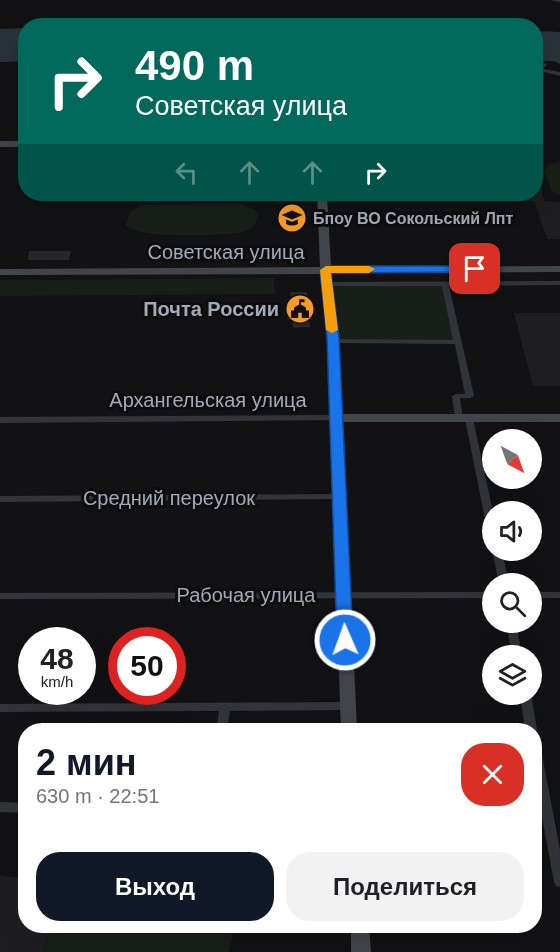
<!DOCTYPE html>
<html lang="ru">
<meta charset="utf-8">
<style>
body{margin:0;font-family:Helvetica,sans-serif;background:#f2f2f2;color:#202124;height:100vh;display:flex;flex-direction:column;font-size:22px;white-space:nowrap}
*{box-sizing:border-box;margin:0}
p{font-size:20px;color:#757577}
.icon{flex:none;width:33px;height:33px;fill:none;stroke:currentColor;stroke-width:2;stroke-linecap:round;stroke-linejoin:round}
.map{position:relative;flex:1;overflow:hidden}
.drawer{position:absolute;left:18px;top:723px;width:524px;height:210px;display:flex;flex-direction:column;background:#fff;border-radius:24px;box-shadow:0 6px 24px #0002}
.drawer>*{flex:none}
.banner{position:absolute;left:18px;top:18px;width:525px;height:183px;border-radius:24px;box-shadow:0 6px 24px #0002;background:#00695c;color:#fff;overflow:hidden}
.needle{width:39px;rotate:139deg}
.tools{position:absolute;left:482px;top:429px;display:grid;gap:12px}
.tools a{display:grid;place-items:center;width:60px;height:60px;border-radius:50%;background:#fff;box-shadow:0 6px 24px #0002;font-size:30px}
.speed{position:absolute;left:18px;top:627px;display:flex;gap:12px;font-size:30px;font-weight:700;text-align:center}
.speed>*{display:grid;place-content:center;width:78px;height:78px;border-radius:50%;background:#fff;box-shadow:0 6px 24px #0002;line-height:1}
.speed small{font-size:15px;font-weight:400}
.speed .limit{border:9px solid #d22;background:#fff;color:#111}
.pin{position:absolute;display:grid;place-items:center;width:51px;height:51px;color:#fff;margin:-26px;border-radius:12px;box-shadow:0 3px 9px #0006}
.me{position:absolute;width:66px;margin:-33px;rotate:358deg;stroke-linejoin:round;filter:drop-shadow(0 0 4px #0008)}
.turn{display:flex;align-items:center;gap:21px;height:126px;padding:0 18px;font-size:27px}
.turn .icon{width:78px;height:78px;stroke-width:2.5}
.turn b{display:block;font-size:42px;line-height:51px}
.lanes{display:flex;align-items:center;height:57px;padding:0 18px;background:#0003;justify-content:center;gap:30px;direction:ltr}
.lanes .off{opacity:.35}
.round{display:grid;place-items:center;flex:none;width:63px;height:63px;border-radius:24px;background:#f2f2f2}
.summary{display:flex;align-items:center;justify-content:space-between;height:102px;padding:0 18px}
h1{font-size:36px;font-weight:700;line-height:45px;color:#111827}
.action{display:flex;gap:12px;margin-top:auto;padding:12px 18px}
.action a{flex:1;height:69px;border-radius:24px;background:#111827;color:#fff;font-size:24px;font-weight:700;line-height:69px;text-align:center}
.action a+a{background:#f2f2f2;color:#202124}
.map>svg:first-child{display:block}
.built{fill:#1e1e21}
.green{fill:#181e18}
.water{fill:#283238}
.building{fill:#252528;stroke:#2c2c30;stroke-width:1.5}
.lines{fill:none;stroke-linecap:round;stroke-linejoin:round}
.street{fill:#333439;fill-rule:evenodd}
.secondary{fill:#414449;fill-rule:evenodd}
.route{fill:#1a73e8;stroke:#114b97;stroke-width:1.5}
.slow{fill:#f59e0b}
.labels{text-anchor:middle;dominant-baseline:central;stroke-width:6;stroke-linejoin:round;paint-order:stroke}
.far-poi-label{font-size:16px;font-weight:bold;fill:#a3aab5;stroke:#0d0d0f;text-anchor:start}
.street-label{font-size:20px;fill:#a3aab5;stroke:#0d0d0f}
.poi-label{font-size:20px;font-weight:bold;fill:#a3aab5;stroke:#0d0d0f;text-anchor:end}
</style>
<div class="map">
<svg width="560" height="952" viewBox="0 0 560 952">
<rect width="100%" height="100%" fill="#121214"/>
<path class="built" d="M536,161L544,201L560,202V239H547L534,201L427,200L417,194H536Z
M514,313H560V386H533Z
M0,875L25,879L26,926H52L43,952H0Z"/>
<path class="green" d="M560,161V196L551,190L544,170L550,164Z
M238,203L254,209L258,213L256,224L249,230L238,233C217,235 139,240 126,225L130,212L141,205Z
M274,278L275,294L0,296V280Z
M331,286H442L454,341L337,339Z
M52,926H235L229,952H43Z"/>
<path class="water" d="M322,18L449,25H87C165,17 244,27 322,18Z
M25,28V61L0,62V29Z
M536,31L560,32V64L554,61H536Z"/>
<path class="building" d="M30,252H70L68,259H29Z
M291,293H306L309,326L294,327Z"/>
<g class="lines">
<path class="street" d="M550,0H560V2Z
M544,63L547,65L543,68L544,69L560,72V76L540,71L537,67Z
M560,281V285L449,286L474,396L470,398H460L463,419L462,421L459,422L455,419L452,396L456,394H465L455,344L333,343L329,341L333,339L453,340L442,286H327L323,284L324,282Z
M336,415L339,416L340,418L339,420L0,423V417Z
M469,416L473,419L493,512L492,532L487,529L465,419Z
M338,494L343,497L341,499L0,502V496Z
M492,550H502L509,584H499Z
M492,592V598L0,599V593Z
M531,592H560V598H531Z
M506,622H516L522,656H512Z
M520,694H531L537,730L535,733L534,730H525Z
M348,702L352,703L353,706L352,709L348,710L230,711L227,730H216L219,711L0,712V704Z
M534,740L538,741L540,744L560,850V887L556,886L554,882L534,775Z
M0,802L26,803V813L0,812Z"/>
<path class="secondary" d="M0,141H26V147H0Z
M317,194H327L331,267L560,266V272L331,273L339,338L342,414H560V422H343L357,730H341L327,338L320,274L0,275V269L320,267Z
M351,926H369L371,952H351Z"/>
</g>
<path class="route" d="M326,266H475L480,269L475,272L331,273L339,338L353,640L351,644H339L337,640L327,338L320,270Z"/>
<path class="slow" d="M326,266H369L375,269L369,273H331L338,330L332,333L326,330L320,270Z"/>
<defs>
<g id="university-disc" transform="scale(1.5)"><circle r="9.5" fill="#f79b26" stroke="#0d0d0f"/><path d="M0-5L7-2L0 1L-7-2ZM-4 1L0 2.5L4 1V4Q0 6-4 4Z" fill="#111"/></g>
<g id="civic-disc" transform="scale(1.5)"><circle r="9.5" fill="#f79b26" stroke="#0d0d0f"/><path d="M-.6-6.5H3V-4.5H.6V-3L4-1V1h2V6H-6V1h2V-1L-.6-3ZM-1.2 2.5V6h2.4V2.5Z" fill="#111"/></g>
</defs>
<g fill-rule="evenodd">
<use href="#university-disc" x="292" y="218"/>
<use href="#civic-disc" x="300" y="309"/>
</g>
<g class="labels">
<g class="far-poi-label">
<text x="313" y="218">Бпоу ВО Сокольский Лпт</text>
</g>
<g class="street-label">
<text x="226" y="252">Советская улица</text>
<text x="208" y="400">Архангельская улица</text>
<text x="169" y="498">Средний переулок</text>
<text x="246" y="595">Рабочая улица</text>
</g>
<g class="poi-label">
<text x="279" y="309">Почта России</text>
</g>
</g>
</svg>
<div class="tools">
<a><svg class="needle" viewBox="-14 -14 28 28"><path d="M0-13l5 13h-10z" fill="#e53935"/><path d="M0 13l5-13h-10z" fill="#757577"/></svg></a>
<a><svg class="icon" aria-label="sound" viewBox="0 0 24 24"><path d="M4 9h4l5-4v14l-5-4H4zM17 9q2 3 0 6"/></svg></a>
<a><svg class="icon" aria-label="search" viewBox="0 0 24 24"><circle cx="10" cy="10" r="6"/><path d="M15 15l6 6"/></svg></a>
<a><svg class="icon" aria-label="layers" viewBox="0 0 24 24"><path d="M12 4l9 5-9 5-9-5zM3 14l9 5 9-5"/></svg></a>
</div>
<div class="speed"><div>48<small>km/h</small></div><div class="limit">50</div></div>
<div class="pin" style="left:475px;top:269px;background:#d93025"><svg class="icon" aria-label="arrive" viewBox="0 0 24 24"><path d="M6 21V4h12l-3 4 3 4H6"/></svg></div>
<svg class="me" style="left:345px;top:640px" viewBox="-20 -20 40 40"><circle r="17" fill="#1a73e8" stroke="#fff" stroke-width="3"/><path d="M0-11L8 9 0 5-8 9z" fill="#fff"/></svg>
<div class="banner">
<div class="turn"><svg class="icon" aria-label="right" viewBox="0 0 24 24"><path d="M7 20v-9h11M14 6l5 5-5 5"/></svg><div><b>490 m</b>Советская улица</div></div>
<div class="lanes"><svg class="icon off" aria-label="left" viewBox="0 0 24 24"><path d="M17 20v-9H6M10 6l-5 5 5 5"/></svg><svg class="icon off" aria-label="ahead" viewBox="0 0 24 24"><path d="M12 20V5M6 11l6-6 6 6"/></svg><svg class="icon off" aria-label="ahead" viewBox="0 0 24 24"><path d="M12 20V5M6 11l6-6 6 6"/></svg><svg class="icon" aria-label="right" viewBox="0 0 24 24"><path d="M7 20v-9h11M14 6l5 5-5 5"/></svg></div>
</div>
<section class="drawer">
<div class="summary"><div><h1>2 мин</h1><p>630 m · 22:51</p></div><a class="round" style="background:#d93025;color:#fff"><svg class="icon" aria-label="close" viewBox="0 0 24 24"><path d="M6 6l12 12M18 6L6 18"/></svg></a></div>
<div class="action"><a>Выход</a><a>Поделиться</a></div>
</section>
</div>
